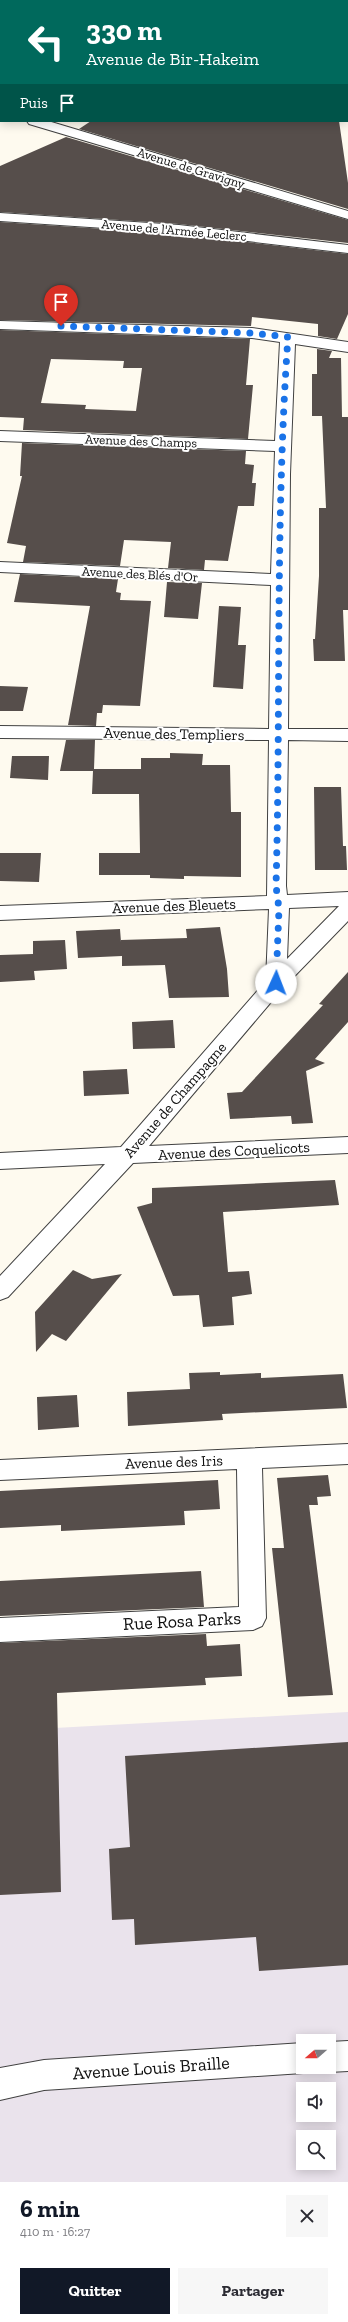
<!DOCTYPE html>
<html lang="fr">
<meta charset="utf-8">
<style>
body{margin:0;font-family:"Zilla Slab",serif;background:#f7f7f7;color:#2b2b33;height:100vh;display:flex;flex-direction:column;font-size:15px;white-space:nowrap}
*{box-sizing:border-box;margin:0}
p{font-size:13px;color:#7c7c81}
.icon{flex:none;width:22px;height:22px;fill:none;stroke:currentColor;stroke-width:2;stroke-linecap:round;stroke-linejoin:round}
.map{position:relative;height:2182px;overflow:hidden}
.side{display:flex;flex-direction:column;background:#fff;flex:1}
.side>*{flex:none}
.hud{position:absolute;left:0px;top:0px;width:348px;height:122px;box-shadow:0 2px 10px #0003;background:#00695c;color:#fff;overflow:hidden}
.needle{width:26px;rotate:250deg}
.tools{position:absolute;left:296px;top:2034px;display:grid;gap:8px}
.tools a{display:grid;place-items:center;width:40px;height:40px;border-radius:0px;background:#fff;box-shadow:0 2px 10px #0003;font-size:20px}
.pin{position:absolute;display:grid;place-items:center;width:34px;height:34px;color:#fff;margin:-41px -17px;border-radius:50% 50% 50% 0;rotate:-45deg;box-shadow:0 0 4px #0007}
.pin .icon{rotate:45deg}
.me{position:absolute;width:44px;margin:-22px;rotate:2deg;stroke-linejoin:round;filter:drop-shadow(0 0 3px #0008)}
.turn{display:flex;align-items:center;gap:14px;height:84px;padding:0 20px;font-size:18px}
.turn .icon{width:52px;height:52px;stroke-width:2.5}
.turn b{display:block;font-size:28px;line-height:34px}
.then{display:flex;align-items:center;height:38px;padding:0 20px;background:#0003;gap:8px;font-size:15px}
.round{display:grid;place-items:center;flex:none;width:42px;height:42px;border-radius:0px;background:#f7f7f7}
.headline{display:flex;align-items:center;justify-content:space-between;height:68px;padding:0 20px}
h1{font-size:24px;font-weight:700;line-height:30px;color:#111827}
.cta{display:flex;gap:8px;margin-top:auto;padding:8px 20px}
.cta a{flex:1;height:46px;border-radius:0px;background:#111827;color:#fff;font-size:16px;font-weight:700;line-height:46px;text-align:center}
.cta a+a{background:#f7f7f7;color:#2b2b33}
.map>svg:first-child{display:block}
.industrial{fill:#eae3ec;fill-rule:evenodd}
.building{fill:#564e4b;fill-rule:evenodd}
.lines{fill:none;stroke-linecap:round;stroke-linejoin:round}
.minor-casing{stroke:#414141;stroke-width:2}
.tertiary-casing{stroke:#414141;stroke-width:2}
.minor{fill:#fff;fill-rule:evenodd}
.tertiary{fill:#fff;fill-rule:evenodd}
.route{stroke:#1a73e8;stroke-width:7;stroke-dasharray:0 12.6}
.labels{text-anchor:middle;dominant-baseline:central;stroke-width:4;stroke-linejoin:round;paint-order:stroke}
.far-street-label{font-size:13px;fill:#0e0e0e;stroke:#fff}
.street-label{font-size:15px;fill:#0e0e0e;stroke:#fff}
.near-street-label{font-size:18px;fill:#0e0e0e;stroke:#fff}
</style>
<div class="map">
<svg width="348" height="2182" viewBox="0 0 348 2182">
<rect width="100%" height="100%" fill="#fefaef"/>
<path class="industrial" d="M348,1712V2182H0V1731ZM303,2041H329V2067H303ZM303,2089H329V2115H303ZM303,2137H329V2163H303Z"/>
<path class="building" d="M91,121H339L348,183V209L79,129Z
M66,137L348,220V243L179,224L0,212V166Z
M0,222L179,234L348,254V314L337,339L318,336V324L252,317L251,326L0,320Z
M0,330L250,339L246,385H253L248,439L23,430L24,418L0,417ZM51,359L124,361L123,368H142L136,411L85,409L86,405L41,403Z
M317,349L332,351L329,358H341L342,417H348V610H343L345,661H314L313,639H315L319,576V508H326L322,416H312V374H317Z
M22,443L246,451L245,464L254,465L252,483H256L254,506H238L228,561L205,560L204,570L168,568L171,542L124,540L120,566L23,562L26,546L7,543L22,476H20Z
M20,574L118,579L116,592L121,593L120,600L151,601L140,706L103,705L102,713H97L96,726L68,725L90,606L14,602Z
M167,582L202,583L198,619L164,617Z
M219,606L241,607L238,645H246L243,689L213,687Z
M0,686L28,687L23,711H0Z
M66,740H95L94,769H141V758H170V753L203,754L202,765H230L231,812H241V877L184,876V879L150,878V875H99V853H140L139,794H92L93,771H60Z
M12,756H49L48,780L10,778Z
M314,787H341L343,846H346L347,870H315Z
M0,853H41L39,882L0,881Z
M220,927L227,969L229,997L169,998L165,965L122,966V956L78,958L76,931L120,929L121,942V940L187,938L186,929Z
M65,940L67,969L34,971L35,980L0,982V955L33,954V941Z
M348,972V1022L315,1059L325,1063L306,1071L313,1123L292,1124L291,1116L230,1119L227,1093L242,1092L323,1005L319,1004Z
M173,1020L175,1048L133,1049L132,1022Z
M127,1069L129,1094L84,1096L83,1071Z
M335,1180L339,1205L223,1212L228,1272L249,1271L252,1294L232,1297L234,1325L203,1327L199,1295L173,1296L137,1207L152,1203V1188Z
M73,1270L92,1279L122,1274L66,1341L52,1334L36,1352L35,1312Z
M220,1372V1375L261,1373V1378L343,1374L347,1408L222,1414L223,1420L128,1426L127,1392L190,1389L189,1373Z
M77,1395L79,1427L38,1430L37,1397Z
M328,1475L331,1496L317,1497L318,1505H309L333,1695L288,1697L272,1548H284L277,1478Z
M218,1480L220,1509L184,1511L185,1525L61,1531V1525L0,1528V1491Z
M201,1571L204,1607L0,1616V1581Z
M206,1634L207,1646L240,1644L242,1676L205,1678L206,1685L57,1693L61,1892L0,1895V1643Z
M348,1742V1965L259,1971L256,1937L135,1945L134,1919L112,1920L109,1849L130,1847L125,1756Z"/>
<g class="lines">
<g class="minor-casing">
<path id="minor" d="M34,0H56L57,1H35Z
M347,23L348,24V32L347,31Z
M347,104H348V112H347Z
M0,321L252,328L348,342V352L295,344L290,474L288,729H348V741L288,740L286,886L287,895L348,892V921L283,988L149,1146L348,1137V1153L133,1163L8,1297L0,1300V1276L105,1164L0,1169V1153L121,1147L266,981L269,909L0,920V906L267,896L269,740L0,738V726L269,729L271,585L0,572V562L271,574L275,451L0,441V431L275,441L280,342L252,338L0,329ZM339,906L287,959L289,908Z
M348,1444V1464L262,1468L266,1618L262,1626L253,1630L0,1642V1618L239,1607L237,1469L0,1480V1460Z
M348,2041V2071L329,2072L318,2068L329,2067V2042Z
M303,2043V2067H315L303,2073L44,2090L0,2100V2068L44,2060Z"/>
</g>
<g class="tertiary-casing">
<path id="tertiary" d="M0,70H1V78H0Z
M0,107H1V115H0Z
M27,121H48L348,211V219L29,124Z
M0,213L179,225L348,245V253L179,233L0,221Z"/>
</g>
<use href="#minor" class="minor"/>
<use href="#tertiary" class="tertiary"/>
</g>
<g class="lines">
<path class="route" d="M61,326L252,333L288,337C275,520 281,703 276,886L279,909L276,983"/>
</g>
<g class="labels">
<g class="far-street-label">
<text transform="translate(191 168) rotate(17)">Avenue de Gravigny</text>
<text transform="translate(174 230) rotate(5)">Avenue de l'Armée Leclerc</text>
<text transform="translate(141 441) rotate(2)">Avenue des Champs</text>
<text transform="translate(140 574) rotate(3)">Avenue des Blés d'Or</text>
</g>
<g class="street-label">
<text transform="translate(174 734) rotate(1)">Avenue des Templiers</text>
<text transform="translate(174 906) rotate(-2)">Avenue des Bleuets</text>
<text transform="translate(175 1100) rotate(-49)">Avenue de Champagne</text>
<text transform="translate(234 1151) rotate(-3)">Avenue des Coquelicots</text>
<text transform="translate(174 1462) rotate(-2)">Avenue des Iris</text>
</g>
<g class="near-street-label">
<text transform="translate(182 1621) rotate(-3)">Rue Rosa Parks</text>
<text transform="translate(151 2068) rotate(-4)">Avenue Louis Braille</text>
</g>
</g>
</svg>
<div class="tools">
<a><svg class="needle" viewBox="-14 -14 28 28"><path d="M0-13l5 13h-10z" fill="#e53935"/><path d="M0 13l5-13h-10z" fill="#7c7c81"/></svg></a>
<a><svg class="icon" aria-label="sound" viewBox="0 0 24 24"><path d="M4 9h4l5-4v14l-5-4H4zM17 9q2 3 0 6"/></svg></a>
<a><svg class="icon" aria-label="search" viewBox="0 0 24 24"><circle cx="10" cy="10" r="6"/><path d="M15 15l6 6"/></svg></a>
</div>
<div class="pin" style="left:61px;top:326px;background:#d93025"><svg class="icon" aria-label="arrive" viewBox="0 0 24 24"><path d="M6 21V4h12l-3 4 3 4H6"/></svg></div>
<svg class="me" style="left:276px;top:983px" viewBox="-20 -20 40 40"><circle r="19" fill="#fff"/><path d="M0-13L10 11 0 6-10 11z" fill="#1a73e8"/></svg>
<div class="hud">
<div class="turn"><svg class="icon" aria-label="left" viewBox="0 0 24 24"><path d="M17 20v-9H6M10 6l-5 5 5 5"/></svg><div><b>330 m</b>Avenue de Bir-Hakeim</div></div>
<div class="then">Puis<svg class="icon" aria-label="arrive" viewBox="0 0 24 24"><path d="M6 21V4h12l-3 4 3 4H6"/></svg></div>
</div>
</div>
<section class="side">
<div class="headline"><div><h1>6 min</h1><p>410 m · 16:27</p></div><a class="round"><svg class="icon" aria-label="close" viewBox="0 0 24 24"><path d="M6 6l12 12M18 6L6 18"/></svg></a></div>
<div class="cta"><a>Quitter</a><a>Partager</a></div>
</section>
